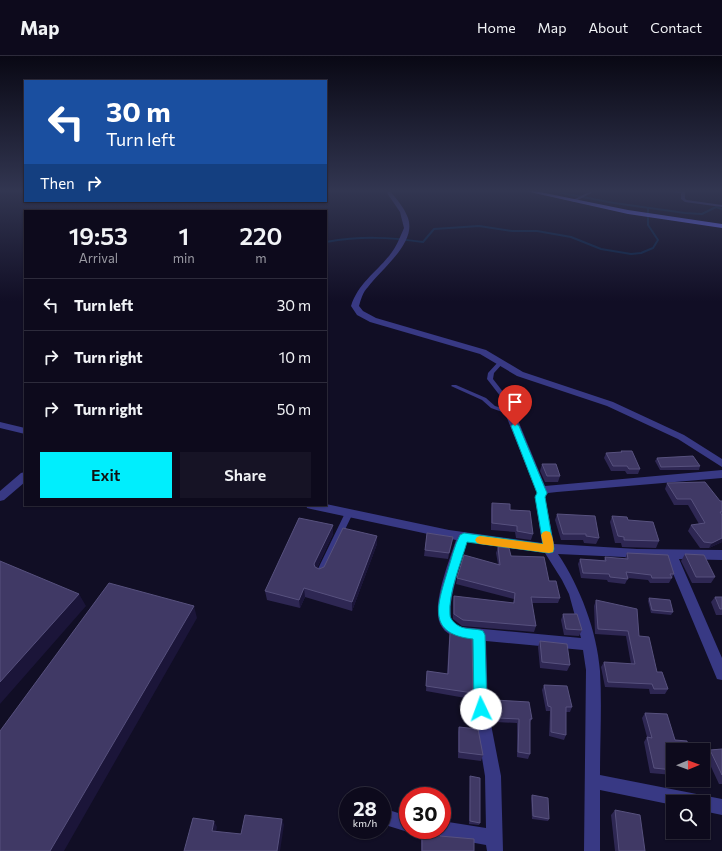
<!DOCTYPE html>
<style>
body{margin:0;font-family:Commissioner,sans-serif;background:#161325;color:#f1f3f6;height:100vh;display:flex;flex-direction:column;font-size:15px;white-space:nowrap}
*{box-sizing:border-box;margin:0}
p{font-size:13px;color:#9a9aa3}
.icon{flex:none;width:22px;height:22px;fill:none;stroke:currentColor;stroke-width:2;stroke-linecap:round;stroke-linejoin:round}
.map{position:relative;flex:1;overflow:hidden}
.drawer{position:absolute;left:24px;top:154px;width:303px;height:296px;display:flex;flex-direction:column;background:#0d0a1c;border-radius:0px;box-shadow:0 1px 3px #0004,0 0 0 1px #2d2b3b}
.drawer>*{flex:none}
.top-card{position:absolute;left:24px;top:24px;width:303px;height:122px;border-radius:0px;box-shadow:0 1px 3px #0004,0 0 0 1px #2d2b3b;background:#1a4fa0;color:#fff;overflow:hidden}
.needle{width:26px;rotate:89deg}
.buttons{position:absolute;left:666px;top:687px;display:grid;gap:8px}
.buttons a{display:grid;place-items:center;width:44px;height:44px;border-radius:0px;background:#0d0a1c;box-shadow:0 1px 3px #0004,0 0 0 1px #2d2b3b;font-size:20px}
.speed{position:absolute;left:339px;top:731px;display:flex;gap:8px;font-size:20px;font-weight:700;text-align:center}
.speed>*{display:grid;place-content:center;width:52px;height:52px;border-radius:50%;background:#0d0a1c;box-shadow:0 1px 3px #0004,0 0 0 1px #2d2b3b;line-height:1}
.speed small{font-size:10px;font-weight:400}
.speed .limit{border:6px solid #d22;background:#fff;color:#111}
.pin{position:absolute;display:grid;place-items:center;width:34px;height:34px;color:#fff;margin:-41px -17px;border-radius:50% 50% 50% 0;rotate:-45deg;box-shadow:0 0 4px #0007}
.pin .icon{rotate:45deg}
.me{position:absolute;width:44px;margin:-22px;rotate:357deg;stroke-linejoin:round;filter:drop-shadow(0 0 3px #0008)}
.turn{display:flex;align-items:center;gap:14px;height:84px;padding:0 16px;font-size:18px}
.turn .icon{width:52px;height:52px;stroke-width:2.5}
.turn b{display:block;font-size:28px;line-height:34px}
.then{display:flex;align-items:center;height:38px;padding:0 16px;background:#0003;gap:8px;font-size:15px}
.eta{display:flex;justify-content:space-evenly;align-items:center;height:68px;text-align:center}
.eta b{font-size:24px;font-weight:600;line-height:28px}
.action{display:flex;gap:8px;margin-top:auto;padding:8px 16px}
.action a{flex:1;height:46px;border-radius:0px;background:#00eefd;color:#111;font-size:16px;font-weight:600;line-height:46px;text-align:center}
.action a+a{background:#161325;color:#f1f3f6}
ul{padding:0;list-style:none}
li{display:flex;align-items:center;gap:12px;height:52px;padding:0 16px;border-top:1px solid #2d2b3b}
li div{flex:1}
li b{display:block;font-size:15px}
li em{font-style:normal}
header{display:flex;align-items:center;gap:24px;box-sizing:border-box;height:56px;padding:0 20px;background:#0d0a1c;border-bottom:1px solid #2d2b3b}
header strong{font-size:19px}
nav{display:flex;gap:22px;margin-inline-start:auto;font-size:14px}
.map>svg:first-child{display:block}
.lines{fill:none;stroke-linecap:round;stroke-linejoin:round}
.stream{stroke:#0c264b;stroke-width:2}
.lane{fill:#383984;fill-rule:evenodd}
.street{fill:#383984;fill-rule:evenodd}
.secondary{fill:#696bff;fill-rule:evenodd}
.wall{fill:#2e2753}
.shaded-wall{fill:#1b1539}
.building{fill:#403965;stroke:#57517e}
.route{fill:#00eefd;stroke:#009ba4}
.slow{fill:#f59e0b}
</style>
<header>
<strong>Map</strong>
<nav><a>Home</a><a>Map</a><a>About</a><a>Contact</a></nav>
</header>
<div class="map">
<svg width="722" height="795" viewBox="0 0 722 795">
<rect width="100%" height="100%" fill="#110e25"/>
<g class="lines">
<path class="stream" d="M546,134L614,147L685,157L702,158L716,151L722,153
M326,186C361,180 388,181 423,186L434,173L479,170L512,175H537L571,181L601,193L631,198L641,197L653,192L658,184L648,169V152"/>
<path class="lane" d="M593,134H597L574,146L571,145Z
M655,134L680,135V134H684L685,136V143L687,144L722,149V151L685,146L681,143V137L657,135Z
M501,304L504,306L494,317L493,323L507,341L513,357L512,358H508L491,352L482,344L451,330L452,329H456L486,342L495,350L505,353L501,341L487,323L488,317L499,305Z
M349,454L352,455L353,457L324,517L323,519L320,520L317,519L316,517L345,457L346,455Z"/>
<path class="street" d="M385,134H389C396,142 404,151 408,162C417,187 381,213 368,231C363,236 361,243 359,250L363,255L376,262L486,294L523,316L613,346L684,379L722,403V411L678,383L607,350L517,320L480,298L370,266L357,259L351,250C358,228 375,217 389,200C396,192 400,181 404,172L400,156Z
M510,354L515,357L545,430L722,414V422L557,436L548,437L545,441L554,488L637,493L722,494V504L679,503L722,602V624L717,623L667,503L558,498C580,531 597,575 600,615C602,649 600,684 600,719L722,743V759L703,755V746H673V749L600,734V795H584L586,614L583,594L486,585L488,653L501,720L503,795H487L486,789L442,781L436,779L434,774H442V765L486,772L485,720L474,653L472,584C462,583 448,581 442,571C429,554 450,503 456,484L311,453L307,452L306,449L326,448L449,474L542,487L535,441L537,437L505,357ZM467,486L545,497L562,524L569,538L581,582L462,571C459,570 454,567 452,564C445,552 463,500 467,486Z
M0,366L25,372V378L0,372Z
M25,416V426L4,444L0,445V435L21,417Z
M382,752L408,760V774H413L408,776L382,768Z"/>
<path class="secondary" d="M521,134H530L628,154L722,168V172L628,158Z"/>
</g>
<path class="wall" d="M621,395L640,413L638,418H627L625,415H611L604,402L606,397H620Z
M657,402L700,410L699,414H660L655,405Z
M542,408L560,420L558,426H545L540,415Z
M667,427L720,445H722V486L709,492H700L688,475L691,469L699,468L688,449H674L665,433Z
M492,447L510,454L533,478L531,484L516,482L515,476L491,474V453Z
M557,458L599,482L596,488L584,487L583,484H561L555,464Z
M612,460L628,464L659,485L656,492L622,491L621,487H615L610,466Z
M333,469V478L317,512L319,513L377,488L352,555L305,541L300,552L267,544L265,535Z
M427,477L453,481L452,487L448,503L424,500Z
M498,491L549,525L560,542L558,547H532L536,570L534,576L462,570L453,563V546L454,540L513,547L514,543L456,528L457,522L498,508L496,497Z
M627,497L674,518L669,527H650L648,524L628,522L625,528L608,526L607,524L581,522L578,508L580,503L604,504L605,501L625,503Z
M685,498L715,521L711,527H692L681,505Z
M715,541H722V559H716L711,546Z
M649,542L673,556L671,559L651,557L648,545Z
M596,544L639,580L657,616L668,633L665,638H650L649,633L605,631L601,611L604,606L631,608L626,580L595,578L594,550Z
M563,558L582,574L579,580L564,579L561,564Z
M452,575L473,637L471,643L426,635L427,615L447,618L449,583L450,577H452Z
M540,585L570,609L567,615L540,612L538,591Z
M544,629L572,651L570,656H566V679L564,684L549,680L550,655H546L542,634Z
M495,644L532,663L530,666V698L528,703L517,701V667L495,666L493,649Z
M645,657L675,684L673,694V719L650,717L644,686L647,681L642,662Z
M459,671L483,699L481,705L458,702V676Z
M722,693V728H719L706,700L710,694Z
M470,720L480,767L479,769L469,768L470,723Z
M532,739L549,763L548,765L532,763L531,742Z
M615,754L645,795H615L611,759Z
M422,778L440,780L474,795H421V783Z"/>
<path class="shaded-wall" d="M333,469V478L315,516L314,508Z
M377,480V488L352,555V546Z
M453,481L452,487L448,503L449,497Z
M722,482V486L709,492L712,487Z
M304,532L305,541L300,552L299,544Z
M79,538L86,550L0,648V626Z
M194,550L197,562L64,795H50Z
M282,763L284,769L280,795H277Z
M214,765L217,771L215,781L212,775Z"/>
<path class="building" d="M621,395H632L640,413H629L627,410H613L606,397L622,396Z
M693,400L700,410L661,411L657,402Z
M542,408H556L560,420H547Z
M705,426L720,445H722V456H720L722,459V482L712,487L704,486L691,469L705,467L691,443H677L667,427Z
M492,447L510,448V454L530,455L533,478L517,475V470L492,467Z
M557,458L595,460L599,482L586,480V478H563Z
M612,460L627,461L628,464L653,466L659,485L624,484V481L618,480Z
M299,462L333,469L314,508L315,511L319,513L324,511L343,472L377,480L352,546L304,532L299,544L265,535Z
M427,477L453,481L449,497L425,494Z
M498,491L509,492L511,500L544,501L549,525H556L560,542L531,541L536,570L463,564L454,558V540L514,547L515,537L457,522L464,499L500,509Z
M627,497L668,499L674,518H670L672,522H652L651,519L626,516L628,523L610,521L609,518L583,517L580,503L606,505L605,501L628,503Z
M685,498L704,499L715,521H696Z
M0,505L79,538L0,626Z
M109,527L194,550L50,795H0V675Z
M715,541H722V553H720Z
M649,542L670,544L673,556L652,554Z
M596,544L637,553L639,580L649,581L657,616H662L668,633H654L652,628L608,626L604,606L635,608L628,575L598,573Z
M563,558H577L582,574L566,573Z
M452,575L472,580L473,637L426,630L427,615L448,618L450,577H452Z
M540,585L567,588L570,609L542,606Z
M544,629L567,630L572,651H566V679L551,676V651L548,650Z
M495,644L529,646L532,663H530V698L518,696L519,663L497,662Z
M645,657L667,658L675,684L687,685L689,694H673V714L654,712L647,681L652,682Z
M459,671L478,673L483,699L459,696Z
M722,693V719L710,694Z
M470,720L480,722V767L470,765Z
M532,739L548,742L549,763L533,760Z
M615,754L640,759L645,795H619Z
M245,759L282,763L277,795H184L193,762L214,765L212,775L241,778Z
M422,778H440V780L474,783V795H422Z"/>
<linearGradient id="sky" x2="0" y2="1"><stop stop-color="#090814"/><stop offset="0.55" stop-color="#323651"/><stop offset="1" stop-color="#323651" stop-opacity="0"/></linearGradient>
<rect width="722" height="245" fill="url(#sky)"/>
<path class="route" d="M515,367L519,370L547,437L545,441L554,493L553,496L549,497L467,486C461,507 448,537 450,559C450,563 455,568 459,570C466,574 476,572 483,575L485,579L487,653L486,658L481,659L476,658L474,653L473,583C427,578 437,550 447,517C451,505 454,490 460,479L464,477L543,488L535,441L537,437L511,370Z"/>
<path class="slow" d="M546,475L550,476C553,481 555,491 553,496L549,497L480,488L477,487L475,484L477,481L480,480L543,488L541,479L543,476Z"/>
</svg>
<div class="buttons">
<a><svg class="needle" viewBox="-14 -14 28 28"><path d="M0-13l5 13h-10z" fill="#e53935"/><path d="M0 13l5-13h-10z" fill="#9a9aa3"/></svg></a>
<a><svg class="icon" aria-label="search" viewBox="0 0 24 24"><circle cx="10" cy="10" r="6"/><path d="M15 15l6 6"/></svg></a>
</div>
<div class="speed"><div>28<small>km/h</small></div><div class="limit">30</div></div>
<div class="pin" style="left:515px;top:370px;background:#d93025"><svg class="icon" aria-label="arrive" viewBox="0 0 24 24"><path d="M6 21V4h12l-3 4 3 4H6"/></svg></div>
<svg class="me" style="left:481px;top:653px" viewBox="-20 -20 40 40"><circle r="19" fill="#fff"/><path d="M0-13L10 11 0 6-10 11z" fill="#00eefd"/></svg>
<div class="top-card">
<div class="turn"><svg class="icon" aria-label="left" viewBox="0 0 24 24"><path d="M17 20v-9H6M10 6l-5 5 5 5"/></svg><div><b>30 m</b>Turn left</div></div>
<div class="then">Then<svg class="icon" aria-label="right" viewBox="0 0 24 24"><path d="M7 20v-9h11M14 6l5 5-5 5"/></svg></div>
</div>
<section class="drawer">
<div class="eta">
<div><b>19:53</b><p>Arrival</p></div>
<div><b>1</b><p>min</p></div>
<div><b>220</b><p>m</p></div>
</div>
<ul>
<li><svg class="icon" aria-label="left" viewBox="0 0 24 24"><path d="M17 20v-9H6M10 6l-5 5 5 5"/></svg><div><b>Turn left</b></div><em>30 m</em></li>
<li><svg class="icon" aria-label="right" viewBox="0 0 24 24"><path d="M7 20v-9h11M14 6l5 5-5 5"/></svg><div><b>Turn right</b></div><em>10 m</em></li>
<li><svg class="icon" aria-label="right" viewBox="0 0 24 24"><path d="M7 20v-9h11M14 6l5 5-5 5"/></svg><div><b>Turn right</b></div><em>50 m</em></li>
</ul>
<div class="action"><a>Exit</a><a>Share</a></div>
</section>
</div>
